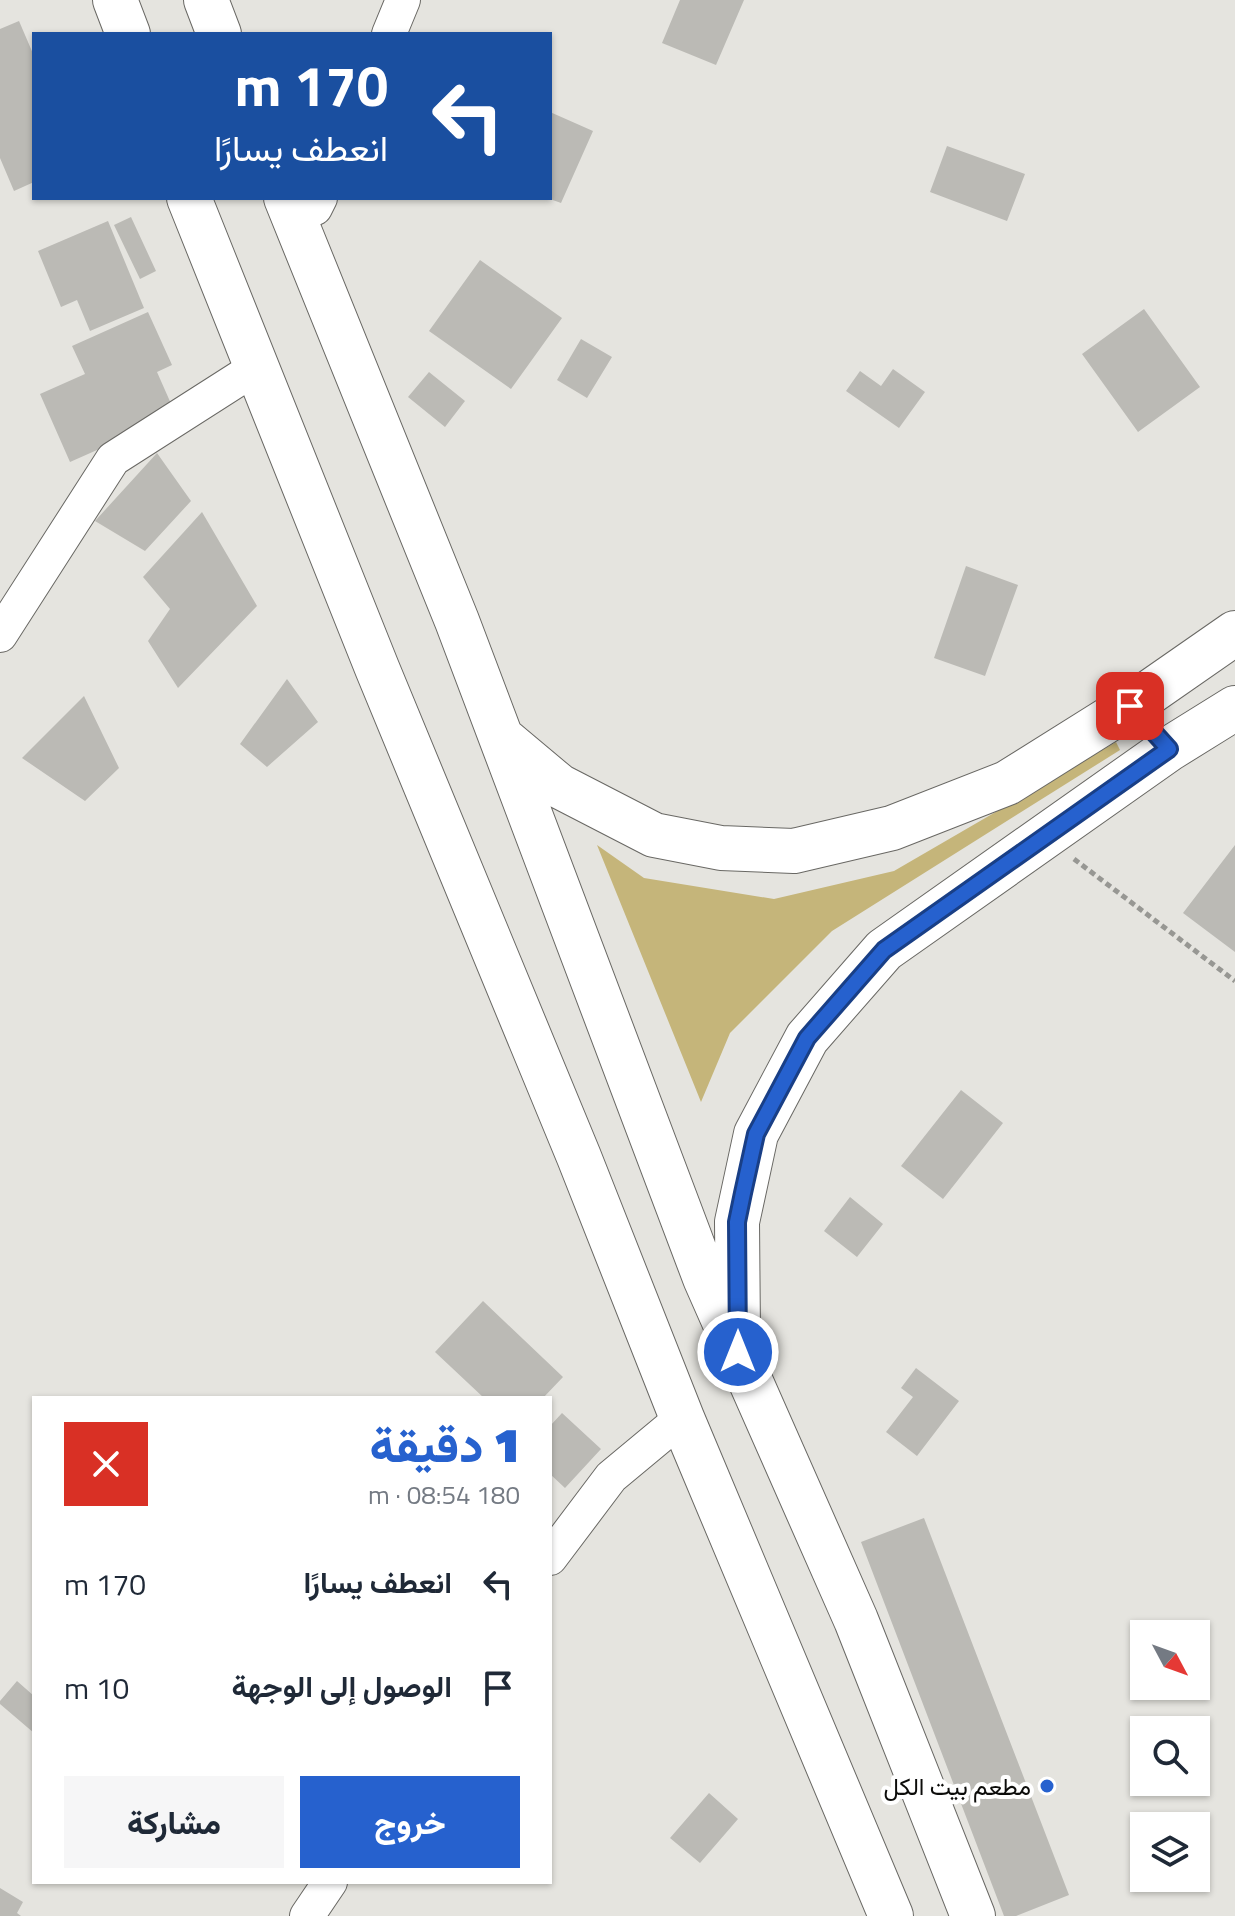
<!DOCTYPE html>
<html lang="ar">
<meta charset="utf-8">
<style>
body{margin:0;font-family:"Titillium Web",Vazirmatn,sans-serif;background:#f6f6f7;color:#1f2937;direction:rtl;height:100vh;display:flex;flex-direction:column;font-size:30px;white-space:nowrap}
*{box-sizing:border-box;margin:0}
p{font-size:26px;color:#747a83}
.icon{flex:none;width:44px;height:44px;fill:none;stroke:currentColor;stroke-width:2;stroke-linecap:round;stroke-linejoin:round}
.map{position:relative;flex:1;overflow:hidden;direction:ltr}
.details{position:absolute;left:32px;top:1396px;width:520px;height:488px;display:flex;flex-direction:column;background:#fff;border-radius:0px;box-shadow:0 2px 6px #0004;direction:rtl}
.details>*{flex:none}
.guide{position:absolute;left:32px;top:32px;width:520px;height:168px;border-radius:0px;box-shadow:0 2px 6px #0004;direction:rtl;background:#1a4fa0;color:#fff;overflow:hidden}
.needle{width:52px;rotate:131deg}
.controls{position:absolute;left:1130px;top:1620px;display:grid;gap:16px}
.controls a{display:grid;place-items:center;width:80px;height:80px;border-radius:0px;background:#fff;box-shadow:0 2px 6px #0004;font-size:40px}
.pin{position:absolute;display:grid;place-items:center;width:68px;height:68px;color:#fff;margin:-34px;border-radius:16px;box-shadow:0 4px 12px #0006}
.me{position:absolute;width:88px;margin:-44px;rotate:0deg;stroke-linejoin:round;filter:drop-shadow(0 0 6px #0008)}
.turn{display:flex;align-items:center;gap:28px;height:168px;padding:0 32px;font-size:36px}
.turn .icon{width:104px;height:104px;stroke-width:2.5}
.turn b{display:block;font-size:56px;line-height:68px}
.round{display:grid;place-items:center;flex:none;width:84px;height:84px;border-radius:0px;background:#f6f6f7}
.summary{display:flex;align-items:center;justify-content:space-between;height:136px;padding:0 32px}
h1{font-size:48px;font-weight:800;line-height:60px;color:#2661ce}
.action{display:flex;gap:16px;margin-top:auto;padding:16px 32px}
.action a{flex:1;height:92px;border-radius:0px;background:#2661ce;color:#fff;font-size:32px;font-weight:800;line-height:92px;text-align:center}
.action a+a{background:#f6f6f7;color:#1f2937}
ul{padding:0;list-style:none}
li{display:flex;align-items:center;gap:24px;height:104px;padding:0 32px}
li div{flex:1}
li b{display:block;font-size:30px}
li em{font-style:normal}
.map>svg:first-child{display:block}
.green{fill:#c5b57a}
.building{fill:#bbbab5}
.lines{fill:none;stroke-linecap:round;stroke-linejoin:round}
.minor-casing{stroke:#696864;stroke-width:36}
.major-casing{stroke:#696864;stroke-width:46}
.path{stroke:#979793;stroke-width:5;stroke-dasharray:6 4;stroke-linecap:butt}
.minor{stroke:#fff;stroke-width:34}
.major{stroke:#fff;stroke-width:44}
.route-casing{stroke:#193f86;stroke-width:20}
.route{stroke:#2661ce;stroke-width:14}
.poi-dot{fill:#2661ce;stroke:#fff;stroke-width:3}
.labels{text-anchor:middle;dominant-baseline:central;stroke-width:8;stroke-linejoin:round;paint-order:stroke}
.poi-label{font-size:24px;fill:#0c0c0a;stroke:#fff;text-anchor:end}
</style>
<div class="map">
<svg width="1235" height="1916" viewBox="0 0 1235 1916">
<rect width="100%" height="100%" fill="#e5e4df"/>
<path class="green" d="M1116,742L1120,750L832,931L730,1033L701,1102L597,845L644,878L774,899L894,871Z"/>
<path class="building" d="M680,0H744L716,65L662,43Z
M19,21L34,56V182L14,191L0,158V29Z
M550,112L593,131L561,203L550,199Z
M947,146L1025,174L1007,221L930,192Z
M131,217L156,271L140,279L114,225Z
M108,221L144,308L90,331L77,300L61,307L38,251Z
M480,260L562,318L511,389L429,331Z
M1144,309L1200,387L1138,432L1082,354Z
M148,312L172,365L157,372L176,415L70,462L40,394L85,374L72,346Z
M581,339L612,357L587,398L557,380Z
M893,369L925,392L899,428L846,391L860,371L881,386Z
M429,372L465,401L445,427L408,397Z
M157,453L191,501L145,551L95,521Z
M202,512L257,606L178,688L148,641L170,609L143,577Z
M966,566L1018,585L985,676L934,658Z
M287,679L318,722L267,767L240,744Z
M84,696L119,768L85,801L22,758Z
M1235,845V952L1183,913Z
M961,1090L1003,1123L943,1199L901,1166Z
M850,1197L883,1224L857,1257L824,1231Z
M483,1301L563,1377L543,1398H484L435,1352Z
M916,1368L959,1401L917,1456L886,1432L913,1397L901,1388Z
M562,1413L601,1449L565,1488L550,1474V1426Z
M924,1518L1069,1895L1016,1916H1004L861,1542Z
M17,1681L34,1696V1733L0,1704V1701Z
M709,1793L738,1819L700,1863L670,1838Z
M0,1888L23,1902L17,1913L21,1916H0Z"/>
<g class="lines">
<g class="minor-casing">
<path id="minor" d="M389,34L403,0
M293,216L315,208L320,198
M0,635L113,459L257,367
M550,1558L611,1477L682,1418
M307,1916L330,1882"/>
</g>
<g class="major-casing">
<path id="major" d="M115,0L128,34
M206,0L219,34
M189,198L377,668L579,1157L682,1418L891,1916
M286,198L457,621L705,1278L856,1620L973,1916
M504,740L559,786L654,835L721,848L794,851L892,828L1007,783L1130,706L1235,633
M738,1334L737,1222L756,1134L807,1038L884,950L1169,749L1235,708"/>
</g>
<path class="path" d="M1074,859L1235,981"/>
<use href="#minor" class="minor"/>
<use href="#major" class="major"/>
</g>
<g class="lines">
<g class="route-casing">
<path id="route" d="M738,1352L737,1222L743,1193L756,1134L807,1038L884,950L1169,749L1130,706"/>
</g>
<use href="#route" class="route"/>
</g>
<circle class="poi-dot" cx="1047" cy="1786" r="8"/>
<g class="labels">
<g class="poi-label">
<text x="1031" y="1786">مطعم بيت الكل</text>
</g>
</g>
</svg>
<div class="controls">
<a><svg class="needle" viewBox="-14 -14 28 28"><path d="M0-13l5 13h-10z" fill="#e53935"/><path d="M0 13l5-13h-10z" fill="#747a83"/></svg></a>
<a><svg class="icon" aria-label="search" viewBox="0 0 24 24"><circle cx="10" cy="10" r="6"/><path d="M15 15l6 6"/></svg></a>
<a><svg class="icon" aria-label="layers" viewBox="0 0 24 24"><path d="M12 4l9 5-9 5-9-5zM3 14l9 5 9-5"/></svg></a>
</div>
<div class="pin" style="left:1130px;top:706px;background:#d93025"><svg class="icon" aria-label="arrive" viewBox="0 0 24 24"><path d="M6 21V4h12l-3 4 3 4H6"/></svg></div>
<svg class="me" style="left:738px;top:1352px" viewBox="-20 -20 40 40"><circle r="17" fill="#2661ce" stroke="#fff" stroke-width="3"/><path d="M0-11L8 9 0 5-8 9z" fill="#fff"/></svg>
<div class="guide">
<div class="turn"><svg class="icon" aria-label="left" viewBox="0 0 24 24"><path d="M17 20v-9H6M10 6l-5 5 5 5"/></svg><div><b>170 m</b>انعطف يسارًا</div></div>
</div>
<section class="details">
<div class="summary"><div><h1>1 دقيقة</h1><p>180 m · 08:54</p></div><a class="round" style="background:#d93025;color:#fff"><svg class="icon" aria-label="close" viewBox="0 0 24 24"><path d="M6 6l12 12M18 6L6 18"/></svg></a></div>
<ul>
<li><svg class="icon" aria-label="left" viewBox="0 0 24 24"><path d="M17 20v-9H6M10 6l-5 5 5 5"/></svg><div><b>انعطف يسارًا</b></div><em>170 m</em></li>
<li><svg class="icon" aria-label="arrive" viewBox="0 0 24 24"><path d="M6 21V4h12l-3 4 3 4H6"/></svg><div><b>الوصول إلى الوجهة</b></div><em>10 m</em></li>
</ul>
<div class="action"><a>خروج</a><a>مشاركة</a></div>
</section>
</div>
